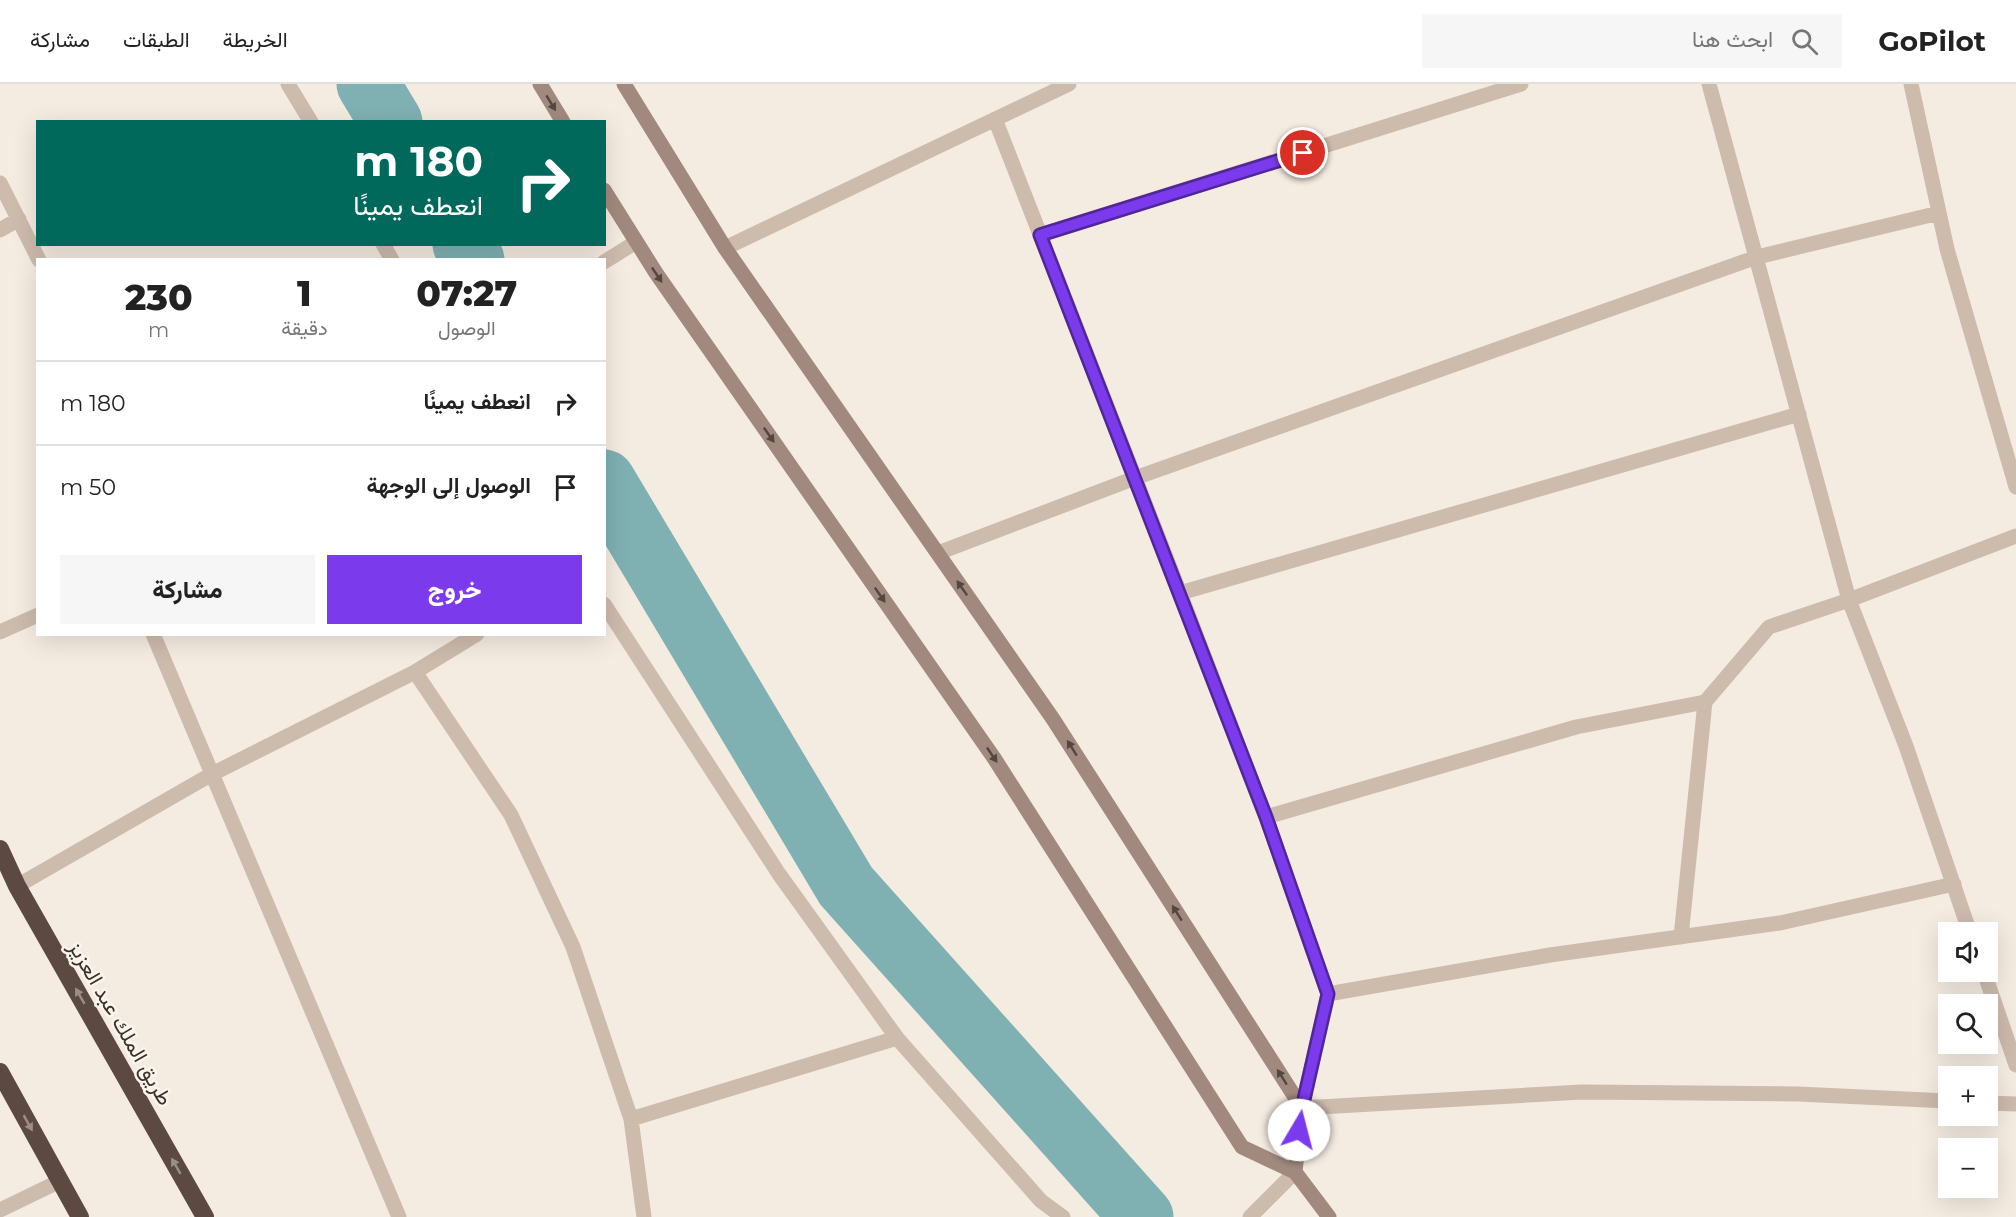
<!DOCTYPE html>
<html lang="ar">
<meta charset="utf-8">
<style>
body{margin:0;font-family:Montserrat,Vazirmatn,sans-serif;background:#f6f6f6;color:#222;direction:rtl;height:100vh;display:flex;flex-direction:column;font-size:22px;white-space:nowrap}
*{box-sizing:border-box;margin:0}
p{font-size:20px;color:#767676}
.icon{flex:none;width:33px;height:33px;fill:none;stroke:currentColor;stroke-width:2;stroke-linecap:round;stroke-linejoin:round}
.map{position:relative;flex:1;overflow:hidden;direction:ltr}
.drawer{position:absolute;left:36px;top:174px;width:570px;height:378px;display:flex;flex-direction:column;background:#fff;border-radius:0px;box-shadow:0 6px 24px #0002;direction:rtl}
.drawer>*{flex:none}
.banner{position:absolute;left:36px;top:36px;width:570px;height:126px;border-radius:0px;box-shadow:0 6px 24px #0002;direction:rtl;background:#00695c;color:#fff;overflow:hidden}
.tools{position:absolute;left:1938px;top:838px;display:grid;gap:12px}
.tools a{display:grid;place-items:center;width:60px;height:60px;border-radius:0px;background:#fff;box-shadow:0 6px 24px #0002;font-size:30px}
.pin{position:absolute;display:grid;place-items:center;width:51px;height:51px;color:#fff;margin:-26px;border:3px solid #fff;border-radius:50%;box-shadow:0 2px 6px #0007}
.me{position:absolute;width:66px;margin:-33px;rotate:8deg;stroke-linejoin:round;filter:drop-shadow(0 0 4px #0008)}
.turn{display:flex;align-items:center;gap:21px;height:126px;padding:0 24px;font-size:27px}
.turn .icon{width:78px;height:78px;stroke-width:2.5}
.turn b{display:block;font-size:42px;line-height:51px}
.eta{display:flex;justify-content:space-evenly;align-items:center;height:102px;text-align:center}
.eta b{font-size:36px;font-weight:800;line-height:42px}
.primary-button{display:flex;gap:12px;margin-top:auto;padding:12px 24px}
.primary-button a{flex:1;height:69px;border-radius:0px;background:#7c3aed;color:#fff;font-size:24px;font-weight:800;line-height:69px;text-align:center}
.primary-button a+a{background:#f6f6f6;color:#222}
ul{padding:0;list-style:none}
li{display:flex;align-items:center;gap:18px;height:84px;padding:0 24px;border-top:2px solid #e0e0e0}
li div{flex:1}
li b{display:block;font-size:22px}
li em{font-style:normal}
header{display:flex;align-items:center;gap:36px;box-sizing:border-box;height:84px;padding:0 30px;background:#fff;border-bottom:2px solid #e0e0e0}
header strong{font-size:28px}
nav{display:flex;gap:33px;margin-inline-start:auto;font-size:21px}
.search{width:420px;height:54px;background:#f6f6f6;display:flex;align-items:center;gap:15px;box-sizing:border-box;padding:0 21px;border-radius:0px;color:#767676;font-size:22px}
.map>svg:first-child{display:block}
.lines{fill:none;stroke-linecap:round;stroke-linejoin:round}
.river{stroke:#7fb0b2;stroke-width:63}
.street{stroke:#cdbbac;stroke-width:15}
.secondary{stroke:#a18a7d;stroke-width:15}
.highway{stroke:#5c4a42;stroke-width:18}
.oneway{fill:#544640}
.oneway2{fill:#9c8e87}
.route-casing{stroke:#51269a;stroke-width:15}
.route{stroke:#7c3aed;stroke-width:10}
.labels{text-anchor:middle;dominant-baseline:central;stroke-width:5;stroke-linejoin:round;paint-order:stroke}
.street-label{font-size:21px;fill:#3b302b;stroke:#fbf5ee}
</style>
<header>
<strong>GoPilot</strong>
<div class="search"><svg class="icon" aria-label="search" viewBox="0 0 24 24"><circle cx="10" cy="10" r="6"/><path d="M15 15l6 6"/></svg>ابحث هنا</div>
<nav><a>الخريطة</a><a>الطبقات</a><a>مشاركة</a></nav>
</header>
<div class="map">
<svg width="2016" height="1133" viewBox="0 0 2016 1133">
<rect width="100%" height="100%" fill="#f4ebe1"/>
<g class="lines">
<path class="river" d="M368,0L391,38
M464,160L473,176
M604,397L846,802L1142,1133"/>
<path class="street" d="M288,0L311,38
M1709,0L1849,516L1906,662L1970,849
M1911,0L1947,165L2016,403
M995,35L1180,509L1799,330
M0,99L39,176
M0,146L19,135
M1040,151L1521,0
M383,160L392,176
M725,164L1069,0
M604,178L636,158
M938,469L1135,394L1757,173L1939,129
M1180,509L1266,733L1328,910L1302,1024L1582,1008L1798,1010L1948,1017
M604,520L779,790L897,954L1041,1117L1063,1133
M0,548L38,531
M153,550L399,1133
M415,588L511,731L573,863L631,1035L644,1133
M1266,733L1576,643L1705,618L1769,543L1849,516L2016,452
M17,802L212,690L415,588L477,550
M1681,853L1705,618
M1984,888L2016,981
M1328,910L1550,871L1780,839L1954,800
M1988,1019L2016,1020
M631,1035L897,954
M0,1126L60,1097
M1250,1133L1295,1088"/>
<path class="secondary" d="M540,0L563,38
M624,0L725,164L1053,635L1302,1024L1295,1088
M604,106L656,189L994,674L1242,1063L1295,1088L1329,1133"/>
<path class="highway" d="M0,765L17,802L205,1133
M0,988L80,1133"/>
</g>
<defs><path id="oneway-solid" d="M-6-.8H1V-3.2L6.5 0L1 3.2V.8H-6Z" transform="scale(1.5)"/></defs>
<g class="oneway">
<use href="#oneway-solid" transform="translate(551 19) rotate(59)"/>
<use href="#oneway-solid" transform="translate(657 191) rotate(56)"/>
<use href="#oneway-solid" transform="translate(769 351) rotate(55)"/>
<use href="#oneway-solid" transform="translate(962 504) rotate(-125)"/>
<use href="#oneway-solid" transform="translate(880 511) rotate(55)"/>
<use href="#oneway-solid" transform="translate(1072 664) rotate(-122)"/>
<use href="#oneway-solid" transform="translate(992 671) rotate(56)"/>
<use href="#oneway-solid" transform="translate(1177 829) rotate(-122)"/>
<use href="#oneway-solid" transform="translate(1282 993) rotate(-122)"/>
</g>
<g class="oneway2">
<use href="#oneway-solid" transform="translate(80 912) rotate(-120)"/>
<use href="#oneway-solid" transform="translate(28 1039) rotate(61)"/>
<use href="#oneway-solid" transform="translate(176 1082) rotate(-120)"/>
</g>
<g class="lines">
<g class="route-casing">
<path id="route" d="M1299,1046L1302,1024L1328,910L1266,733L1040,151L1303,69"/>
</g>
<use href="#route" class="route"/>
</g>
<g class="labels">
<g class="street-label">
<text transform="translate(121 939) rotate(60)">طريق الملك عبد العزيز</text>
</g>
</g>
</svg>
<div class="tools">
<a><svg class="icon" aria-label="sound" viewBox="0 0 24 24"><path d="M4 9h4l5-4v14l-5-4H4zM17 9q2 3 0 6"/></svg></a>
<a><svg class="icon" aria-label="search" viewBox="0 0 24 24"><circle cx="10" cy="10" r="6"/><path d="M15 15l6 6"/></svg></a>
<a>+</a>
<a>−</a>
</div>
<div class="pin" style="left:1303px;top:69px;background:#d93025"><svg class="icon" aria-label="arrive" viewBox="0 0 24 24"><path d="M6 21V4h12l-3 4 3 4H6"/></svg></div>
<svg class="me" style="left:1299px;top:1046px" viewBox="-20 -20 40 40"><circle r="19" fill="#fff"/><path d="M0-13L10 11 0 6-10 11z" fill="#7c3aed"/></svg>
<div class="banner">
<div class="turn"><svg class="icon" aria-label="right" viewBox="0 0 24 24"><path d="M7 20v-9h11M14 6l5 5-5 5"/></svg><div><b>180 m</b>انعطف يمينًا</div></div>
</div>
<section class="drawer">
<div class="eta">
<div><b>07:27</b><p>الوصول</p></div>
<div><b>1</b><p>دقيقة</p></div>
<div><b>230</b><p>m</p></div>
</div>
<ul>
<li><svg class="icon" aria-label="right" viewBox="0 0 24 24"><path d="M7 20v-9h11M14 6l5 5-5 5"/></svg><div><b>انعطف يمينًا</b></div><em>180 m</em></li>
<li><svg class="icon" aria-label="arrive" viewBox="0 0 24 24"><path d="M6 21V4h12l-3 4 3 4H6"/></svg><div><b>الوصول إلى الوجهة</b></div><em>50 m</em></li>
</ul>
<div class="primary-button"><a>خروج</a><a>مشاركة</a></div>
</section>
</div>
